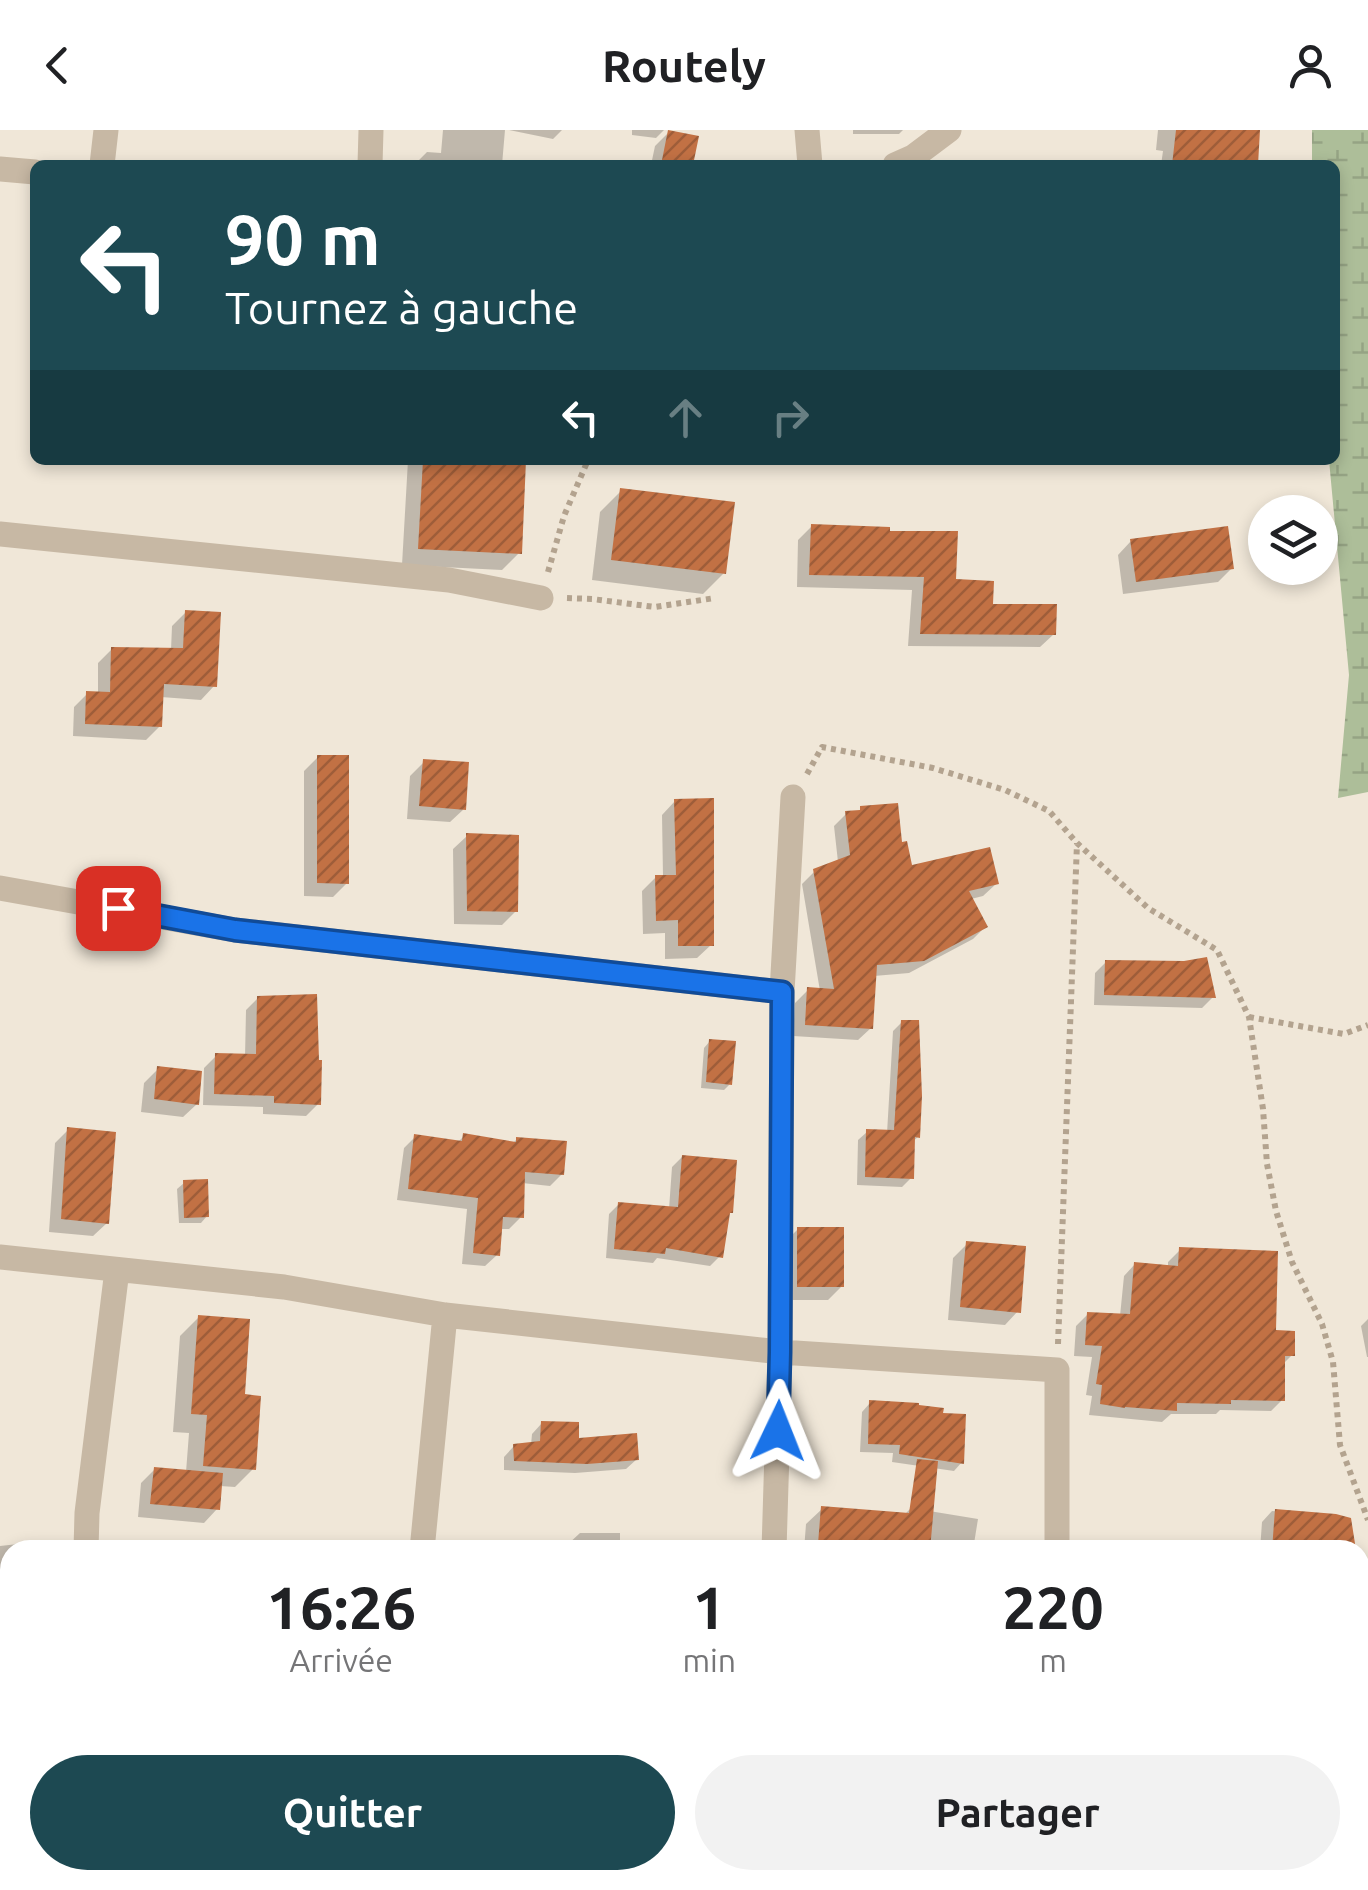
<!DOCTYPE html>
<html lang="fr">
<meta charset="utf-8">
<style>
body{margin:0;font-family:Ubuntu,sans-serif;background:#f2f2f2;color:#202124;height:100vh;display:flex;flex-direction:column;font-size:38px;white-space:nowrap}
*{box-sizing:border-box;margin:0}
p{font-size:32px;color:#757577}
.icon{flex:none;width:55px;height:55px;fill:none;stroke:currentColor;stroke-width:2;stroke-linecap:round;stroke-linejoin:round}
.map{position:relative;flex:1;overflow:hidden}
.details{position:absolute;left:0px;top:1410px;width:1370px;height:350px;display:flex;flex-direction:column;background:#fff;border-radius:30px 30px 0 0;box-shadow:0 5px 15px #0003}
.details>*{flex:none}
.guide{position:absolute;left:30px;top:30px;width:1310px;height:305px;border-radius:15px;box-shadow:0 5px 15px #0003;background:#1d4952;color:#fff;overflow:hidden}
.controls{position:absolute;left:1248px;top:365px;display:grid;gap:20px}
.controls a{display:grid;place-items:center;width:90px;height:90px;border-radius:50%;background:#fff;box-shadow:0 5px 15px #0003;font-size:50px}
.pin{position:absolute;display:grid;place-items:center;width:85px;height:85px;color:#fff;margin:-42px;border-radius:20px;box-shadow:0 5px 15px #0006}
.me{position:absolute;width:110px;margin:-55px;rotate:2deg;stroke-linejoin:round;filter:drop-shadow(0 0 8px #0008)}
.turn{display:flex;align-items:center;gap:35px;height:210px;padding:0 30px;font-size:45px}
.turn .icon{width:130px;height:130px;stroke-width:2.5}
.turn b{display:block;font-size:70px;line-height:85px}
.lanes{display:flex;align-items:center;height:95px;padding:0 30px;background:#0003;justify-content:center;gap:50px;direction:ltr}
.lanes .off{opacity:.35}
.eta{display:flex;justify-content:space-evenly;align-items:center;height:170px;text-align:center}
.eta b{font-size:60px;font-weight:700;line-height:70px}
.action{display:flex;gap:20px;margin-top:auto;padding:20px 30px}
.action a{flex:1;height:115px;border-radius:60px;background:#1d4952;color:#fff;font-size:40px;font-weight:700;line-height:115px;text-align:center}
.action a+a{background:#f2f2f2;color:#202124}
header{display:flex;justify-content:space-between;align-items:center;height:130px;padding:0 30px;background:#fff;font-size:45px;font-weight:700}
.map>svg:first-child{display:block}
.wetland{fill:url(#wetland-marsh)}
.shadow{fill:#0003}
.building{fill:url(#building-hatch)}
.lines{fill:none;stroke-linecap:round;stroke-linejoin:round}
.path{stroke:#b3a38f;stroke-width:6;stroke-dasharray:5 5;stroke-linecap:butt}
.minor{stroke:#c7b8a4;stroke-width:25}
.route-casing{stroke:#114b97;stroke-width:25}
.route{stroke:#1a73e8;stroke-width:18}
</style>
<header><svg class="icon" aria-label="back" viewBox="0 0 24 24"><path d="M15 5l-7 7 7 7"/></svg>Routely<svg class="icon" aria-label="person" viewBox="0 0 24 24"><circle cx="12" cy="8" r="4"/><path d="M4 21q1-7 8-7t8 7"/></svg></header>
<div class="map">
<svg width="1368" height="1760" viewBox="0 0 1368 1760">
<defs>
<pattern id="wetland-marsh" width="20" height="14" patternUnits="userSpaceOnUse" patternTransform="scale(2.5)"><rect width="20" height="14" fill="#adbe99"/><path d="M1 5h8M5 5V1M11 12h8M15 12V8" fill="none" stroke="#95a384"/></pattern>
<pattern id="building-hatch" width="6" height="6" patternUnits="userSpaceOnUse" patternTransform="scale(2.5)"><rect width="6" height="6" fill="#c27144"/><path d="M-1 1l2-2M0 6l6-6M5 7l2-2" fill="none" stroke="#9e5d39"/></pattern>
</defs>
<rect width="100%" height="100%" fill="#f0e7d8"/>
<path class="wetland" d="M1312,0H1368V662L1338,668L1349,545L1329,330H1335V35H1312Z"/>
<path class="shadow" d="M443,0H505L502,35H414L427,22L441,23Z
M509,0H562L553,9Z
M632,0H664L656,8L632,5Z
M853,0H903L899,4H853Z
M1158,0H1258L1255,35H1161L1163,21L1156,20Z
M669,2L690,35H651L655,16Z
M408,330H524L519,423L502,440L402,435Z
M621,361L724,443L703,464L592,450L600,382Z
M812,396L954,451L990,476L1054,504L1040,517L908,516L912,460L797,457L798,410Z
M1131,411L1232,438L1218,452L1123,464L1118,425Z
M186,482L214,556L201,570L161,567L160,596L146,610L73,606L74,577L87,564H98V533L112,519L171,520L172,496Z
M318,627L347,753L333,767L304,766V641Z
M424,632L464,679L450,692L407,689L410,646Z
M675,671L711,815L697,828L665,829V803L643,804L642,761L656,747H663L662,685Z
M861,679L899,715L910,738L996,754L983,766L971,769L985,797L973,809L909,843L874,846L871,898L858,910L793,906L795,873L808,860L820,861L802,754L815,741L838,732L834,696L847,683L857,682Z
M467,706L516,781L502,795L454,794L453,719Z
M1106,832L1213,867L1202,878L1094,875L1095,843Z
M258,868L318,974L306,986L263,984V977L203,975L204,938L216,926L245,927L246,880Z
M902,892L918,1007L912,1012L911,1048L902,1057L857,1055L858,1010L867,1002L887,1003L893,901Z
M710,911L730,954L724,960L701,958L704,918Z
M158,939L197,974L183,987L141,982L144,953Z
M68,1000L107,1093L93,1106L49,1102L55,1013Z
M464,1006L512,1014L517,1009L562,1044L550,1056L522,1053L521,1087L509,1099H499L497,1125L485,1136L462,1134L467,1079L397,1070L404,1018L415,1007L457,1013Z
M682,1027L726,1086L720,1126L710,1136L657,1128L653,1133L606,1128L609,1084L619,1074L669,1079L672,1037Z
M184,1053L207,1086L201,1093H179L177,1059Z
M798,1099L842,1156L828,1170H784V1113Z
M967,1114L1018,1181L1005,1195L948,1190L953,1128Z
M1180,1120L1274,1203L1292,1225L1282,1235V1270L1271,1281L1220,1280L1216,1284H1171L1162,1292L1089,1285L1092,1266L1086,1265L1092,1227L1074,1226L1076,1196L1088,1184L1120,1186L1124,1146L1135,1134L1168,1137V1132Z
M199,1187L243,1266L253,1339L235,1357L220,1356L217,1379L204,1393L138,1387L141,1353L155,1339L186,1342L189,1303L173,1302L180,1206Z
M1368,1189V1227H1367L1361,1196Z
M870,1273L962,1332L954,1341L892,1332L893,1323L860,1322L862,1282Z
M542,1293L576,1311L637,1329L626,1339L575,1343L504,1340V1327L514,1316L531,1315L532,1304Z
M911,1378L978,1389L973,1420H804L806,1394L822,1379L904,1385Z
M1272,1381L1335,1386L1353,1420H1260L1262,1392Z
M580,1403H620V1420H566V1416Z
M18,1414V1420H10V1471L0,1473V1416Z
M903,1750H1023V1760H894Z
M1246,1750H1338L1331,1760H1245Z"/>
<path class="building" d="M668,0L699,6L693,35H661Z
M1176,0H1260L1258,35H1172Z
M423,330H526L522,424L418,419Z
M620,358L735,372L726,444L611,430Z
M811,394L890,397V401H958L956,449L994,451L993,474H1057L1056,505L920,504L924,447L809,445Z
M1228,396L1234,439L1136,452L1130,409Z
M185,480L221,482L217,557L164,554L162,597L85,594L86,561L110,562L111,517L183,518Z
M317,625H349V754L317,753Z
M423,629L469,632L466,680L419,676Z
M714,668V816H678V790L656,791L655,745H676L674,669Z
M898,673L902,712L907,711L912,735L990,717L999,754L969,761L988,797L924,831L877,835L873,899L805,895L807,857L834,859L813,739L850,725L845,681L860,680V676Z
M466,703L519,705L518,782L467,781Z
M1207,827L1216,868L1104,865L1105,830L1184,831Z
M317,864L319,930H322L321,975L274,973V966L214,964L215,923L256,924L257,866Z
M901,890H919L922,966L920,1008L915,1007L914,1049L865,1047L866,999L894,1000Z
M709,909L736,911L732,955L706,952Z
M157,936L202,941L199,975L154,969Z
M67,997L116,1002L109,1094L61,1089Z
M463,1003L516,1012V1007L567,1011L564,1045L525,1042L524,1088L503,1087L500,1126L473,1123L478,1068L408,1059L414,1004L462,1011Z
M682,1025L737,1030L733,1083H730L723,1128L666,1118L665,1124L614,1119L618,1072L678,1077Z
M208,1049L209,1087L184,1088L183,1050Z
M797,1097H844V1157H797Z
M966,1111L1026,1116L1021,1183L960,1177Z
M1179,1117L1278,1121L1276,1200L1295,1201V1226H1285V1271L1231,1270V1274L1177,1273V1281L1125,1277V1278L1100,1274L1102,1255L1096,1254L1102,1216L1085,1215L1087,1182L1130,1184L1134,1132L1178,1136Z
M198,1185L250,1189L245,1264L261,1266L256,1340L203,1336L207,1285L191,1284Z
M869,1270L919,1273V1275L944,1278L943,1283L966,1284L964,1334L899,1324L900,1315L868,1314Z
M541,1291L579,1292V1308L637,1303L639,1330L587,1334L514,1331L513,1314L540,1311Z
M917,1329L938,1331L930,1420H834V1416L818,1414L821,1376L909,1383Z
M154,1337L223,1343L220,1380L150,1374Z
M1275,1379L1336,1384L1351,1388L1356,1420H1272Z"/>
<g class="lines">
<path class="path" d="M548,442L564,386L588,330
M567,468L592,469L655,477L715,468
M807,644L822,617L933,638L1005,660L1049,681L1077,713L1148,778L1217,820L1249,887L1263,979L1267,1034L1276,1081L1292,1132L1322,1194L1333,1232L1340,1315L1368,1390
M1249,887L1344,904L1368,895
M1058,1214L1077,713"/>
<path class="minor" d="M807,0L810,35
M102,35L106,0
M370,35L371,0
M895,35L913,27L949,0
M0,39L35,42
M0,404L449,450L541,468
M0,758L235,800L782,862
M0,1127L284,1157L445,1185L780,1222L1057,1240V1420
M86,1420L87,1383L117,1140
M422,1420L445,1185
M774,1420L780,1222L782,862L793,667
M82,1760L83,1750
M422,1760V1750
M763,1760V1750
M1056,1760V1750"/>
</g>
<g class="lines">
<g class="route-casing">
<path id="route" d="M118,778L235,800L782,862L780,1222L778,1301"/>
</g>
<use href="#route" class="route"/>
</g>
</svg>
<div class="controls">
<a><svg class="icon" aria-label="layers" viewBox="0 0 24 24"><path d="M12 4l9 5-9 5-9-5zM3 14l9 5 9-5"/></svg></a>
</div>
<div class="pin" style="left:118px;top:778px;background:#d93025"><svg class="icon" aria-label="arrive" viewBox="0 0 24 24"><path d="M6 21V4h12l-3 4 3 4H6"/></svg></div>
<svg class="me" style="left:778px;top:1301px" viewBox="-20 -20 40 40"><path d="M0-17L14 15 0 8-14 15z" fill="#1a73e8" stroke="#fff" stroke-width="4"/></svg>
<div class="guide">
<div class="turn"><svg class="icon" aria-label="left" viewBox="0 0 24 24"><path d="M17 20v-9H6M10 6l-5 5 5 5"/></svg><div><b>90 m</b>Tournez à gauche</div></div>
<div class="lanes"><svg class="icon" aria-label="left" viewBox="0 0 24 24"><path d="M17 20v-9H6M10 6l-5 5 5 5"/></svg><svg class="icon off" aria-label="ahead" viewBox="0 0 24 24"><path d="M12 20V5M6 11l6-6 6 6"/></svg><svg class="icon off" aria-label="right" viewBox="0 0 24 24"><path d="M7 20v-9h11M14 6l5 5-5 5"/></svg></div>
</div>
<section class="details">
<div class="eta">
<div><b>16:26</b><p>Arrivée</p></div>
<div><b>1</b><p>min</p></div>
<div><b>220</b><p>m</p></div>
</div>
<div class="action"><a>Quitter</a><a>Partager</a></div>
</section>
</div>
